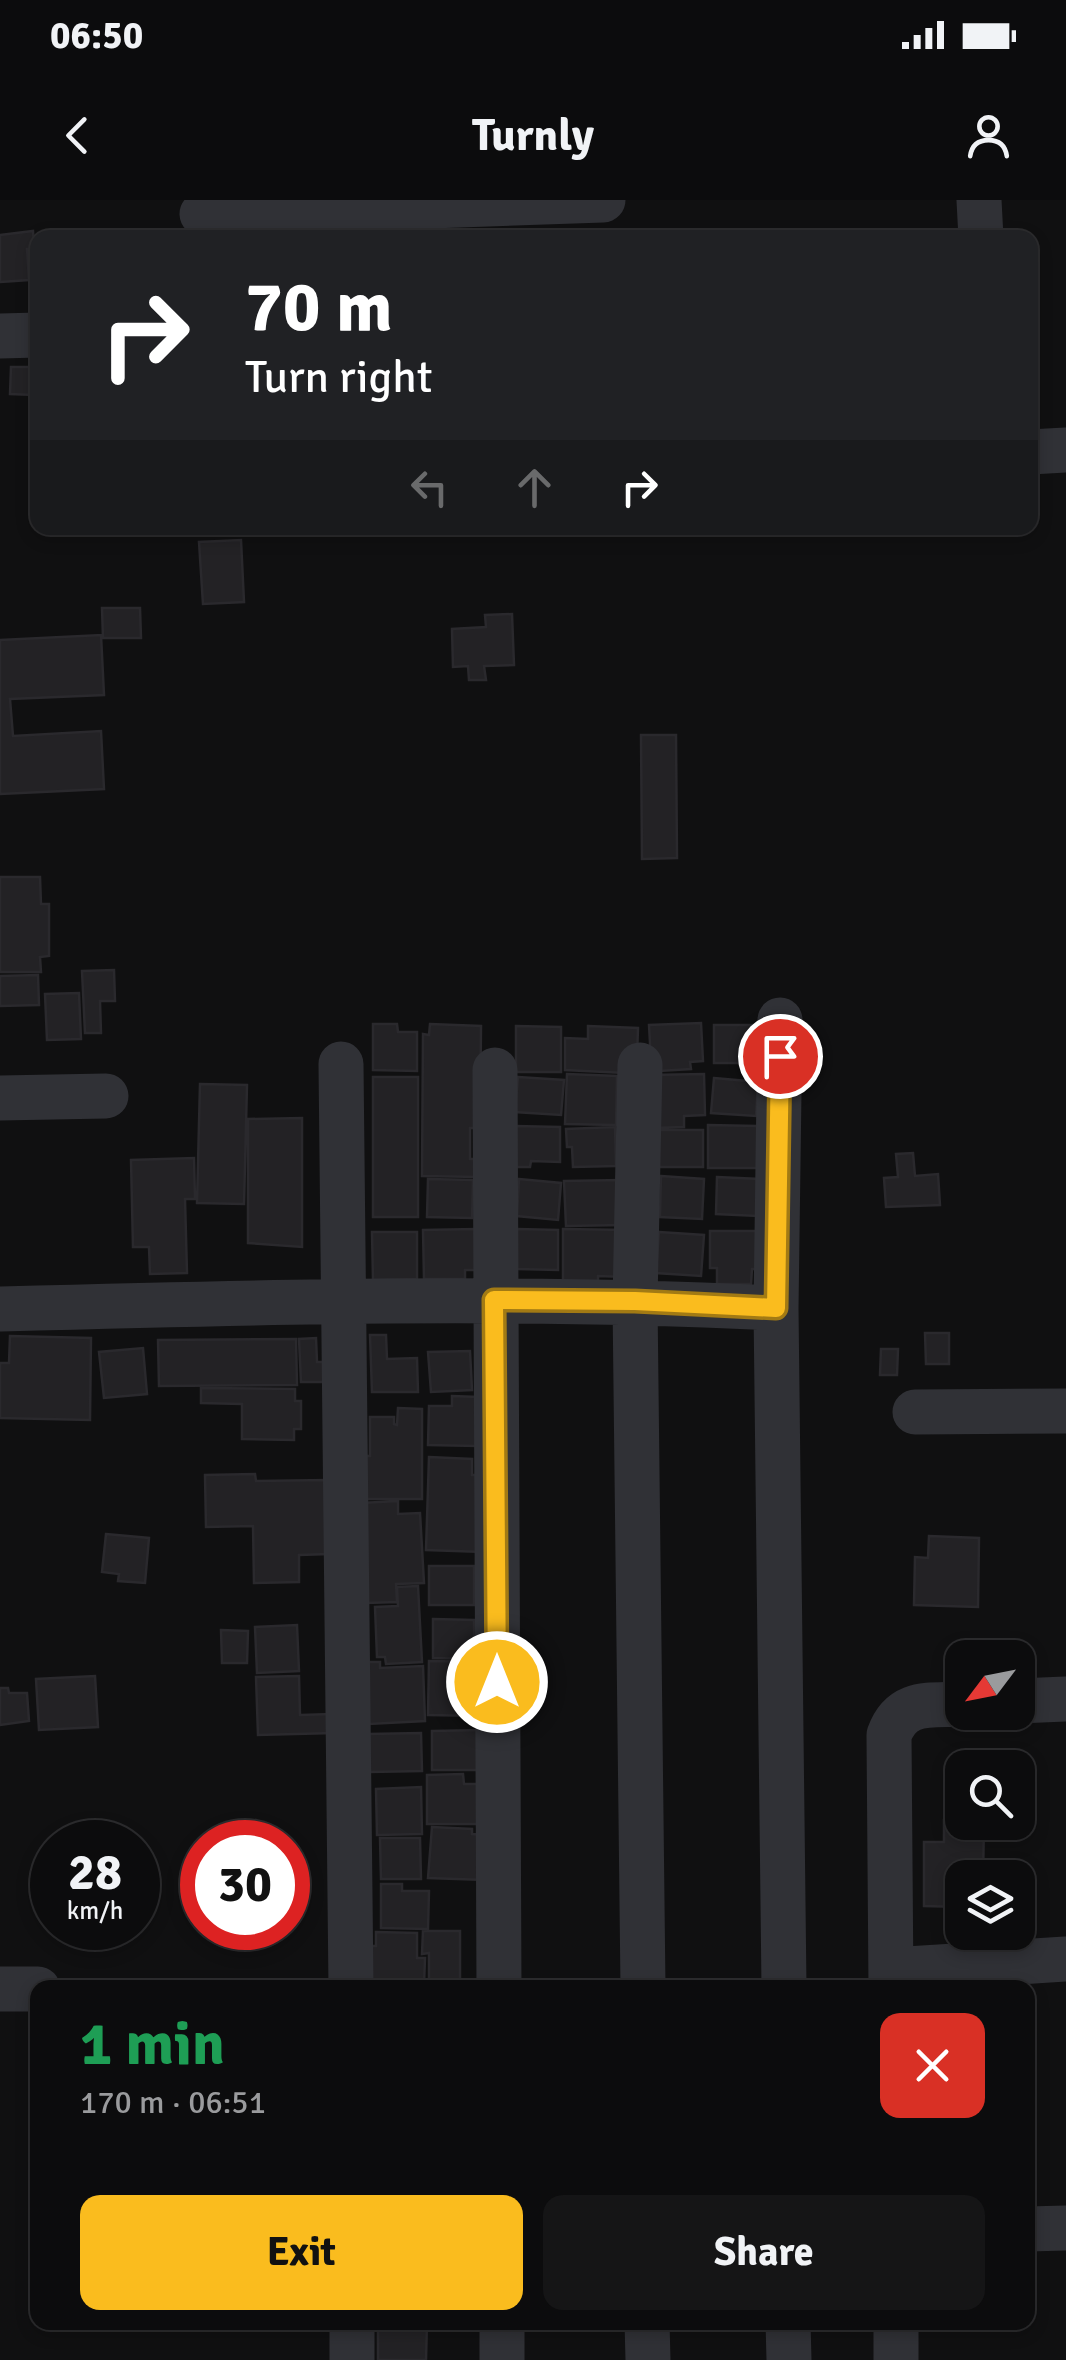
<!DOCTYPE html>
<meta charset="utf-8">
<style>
body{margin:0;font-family:Signika,sans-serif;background:#151516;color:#f1f3f6;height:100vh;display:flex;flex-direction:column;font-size:38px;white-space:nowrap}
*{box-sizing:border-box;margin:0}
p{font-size:32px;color:#9a9b9d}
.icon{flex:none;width:55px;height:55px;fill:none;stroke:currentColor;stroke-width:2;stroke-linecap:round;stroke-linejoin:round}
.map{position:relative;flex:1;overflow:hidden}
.panel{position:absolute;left:30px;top:1780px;width:1005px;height:350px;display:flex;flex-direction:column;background:#0c0c0d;border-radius:20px;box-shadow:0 5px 15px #0003,0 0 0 2px #2c2c2e}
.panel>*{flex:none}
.banner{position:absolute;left:30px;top:30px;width:1008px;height:305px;border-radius:20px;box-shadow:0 5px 15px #0003,0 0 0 2px #2c2c2e;background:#202124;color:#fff;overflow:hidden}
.needle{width:65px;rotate:238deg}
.tools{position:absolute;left:945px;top:1440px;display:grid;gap:20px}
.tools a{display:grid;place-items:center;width:90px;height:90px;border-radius:20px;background:#0c0c0d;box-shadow:0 5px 15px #0003,0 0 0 2px #2c2c2e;font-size:50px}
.speed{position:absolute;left:30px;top:1620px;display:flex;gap:20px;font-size:50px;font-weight:700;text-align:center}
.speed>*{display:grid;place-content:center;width:130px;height:130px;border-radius:50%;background:#0c0c0d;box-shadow:0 5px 15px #0003,0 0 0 2px #2c2c2e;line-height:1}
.speed small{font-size:25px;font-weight:400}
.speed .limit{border:15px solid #d22;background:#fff;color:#111}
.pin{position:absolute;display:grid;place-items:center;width:85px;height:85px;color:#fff;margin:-42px;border:5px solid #fff;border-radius:50%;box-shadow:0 2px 10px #0007}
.me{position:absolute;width:110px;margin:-55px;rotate:0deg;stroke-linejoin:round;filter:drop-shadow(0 0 8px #0008)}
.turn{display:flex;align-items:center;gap:35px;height:210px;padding:0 50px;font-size:45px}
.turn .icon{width:130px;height:130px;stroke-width:2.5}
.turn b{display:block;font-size:70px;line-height:85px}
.lanes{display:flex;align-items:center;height:95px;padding:0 50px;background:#0003;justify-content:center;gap:50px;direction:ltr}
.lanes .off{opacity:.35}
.round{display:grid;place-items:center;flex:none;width:105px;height:105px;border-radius:20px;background:#151516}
.overview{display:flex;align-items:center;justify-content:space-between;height:170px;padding:0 50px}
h1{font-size:60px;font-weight:800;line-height:75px;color:#1e9e55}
.cta{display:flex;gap:20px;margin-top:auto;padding:20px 50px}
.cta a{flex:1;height:115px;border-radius:20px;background:#fabc1e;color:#111;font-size:40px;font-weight:800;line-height:115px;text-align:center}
.cta a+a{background:#151516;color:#f1f3f6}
.status{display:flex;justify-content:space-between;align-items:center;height:70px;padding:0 50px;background:#0c0c0d;direction:ltr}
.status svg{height:28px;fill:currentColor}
header{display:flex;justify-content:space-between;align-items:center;height:130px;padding:0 50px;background:#0c0c0d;font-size:45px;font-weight:800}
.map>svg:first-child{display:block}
.building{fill:#232225;stroke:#2a292d;stroke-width:2.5}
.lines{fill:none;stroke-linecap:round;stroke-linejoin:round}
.minor{stroke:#303136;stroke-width:45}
.route-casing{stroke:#a27a14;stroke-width:25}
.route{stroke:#fabc1e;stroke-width:18}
</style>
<div class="status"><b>06:50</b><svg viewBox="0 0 49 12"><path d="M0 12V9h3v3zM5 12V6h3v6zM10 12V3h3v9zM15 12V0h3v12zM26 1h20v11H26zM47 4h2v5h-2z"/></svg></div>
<header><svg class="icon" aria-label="back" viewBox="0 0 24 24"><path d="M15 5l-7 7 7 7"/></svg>Turnly<svg class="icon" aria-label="person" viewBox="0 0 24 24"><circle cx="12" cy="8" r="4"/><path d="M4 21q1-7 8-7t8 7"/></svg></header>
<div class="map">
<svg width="1066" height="2160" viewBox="0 0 1066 2160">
<rect width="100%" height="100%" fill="#101011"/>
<path class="building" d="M33,31L34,49H27L29,80L0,82V35Z
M11,167H34V195L10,194Z
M241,340L244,402L203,404L199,342Z
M102,408H140L141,438H103Z
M512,414L514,465L484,466L486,480H469L468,466L453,467L452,429L486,427L485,415Z
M101,435L104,495L10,499L13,536L101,531L104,589L0,594V440Z
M641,535H676L677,658L642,659Z
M0,677H40L41,704H49V756L40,757L41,772H0Z
M114,770L115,801H100L101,833H85L82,771Z
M38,775L39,805L0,806V776Z
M79,793L81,839L47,840L45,794Z
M701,823L703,861L690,862L691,869L659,871L651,861L649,825Z
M373,824H397L398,832H417V871L373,870Z
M430,824L481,826L480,928H470V959H479V977L422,976L423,834L429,835Z
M714,825H757L756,863H714Z
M516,826L561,827V872H516Z
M588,826L638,828L637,857L625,873L565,870V838L588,839Z
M567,874L617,876L616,925L565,924Z
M704,874L705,915L684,916V927L651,928L650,875Z
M373,877H418V1017H373Z
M518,877L564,880L561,915L515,912Z
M714,878L758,882L756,916L711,913Z
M200,884L247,885L244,1004L197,1003Z
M302,918V1047L248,1043V919Z
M708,925L757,926V968H708Z
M515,926L560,927V962L531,961L530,967H515Z
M615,927L616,966L573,967L572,947H567L566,929Z
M652,930H703V967H652Z
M913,953L915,976L938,974L940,1005L886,1007L884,978L898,977L896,954Z
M194,958L195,999H185L187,1073L150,1074L149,1047H133L131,960Z
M661,976L704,979L702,1019L660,1017Z
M717,977L760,979L758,1016L716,1014Z
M428,979L473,980L472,1018L427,1017Z
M519,979L561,983L558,1020L517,1016Z
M622,980L624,1025L566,1026L564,981Z
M476,1029L477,1070H465V1079H424L423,1030Z
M517,1029L558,1030V1070L517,1069Z
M563,1029L626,1030L625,1077L598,1076V1090L563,1089Z
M710,1031H758L757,1069H752L751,1084H717V1068H710Z
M372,1032H417V1079L373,1080Z
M659,1032L704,1035L701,1076L656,1073Z
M925,1133H949V1164H926Z
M370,1135H386L387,1159L417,1158L418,1192H372Z
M10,1136L91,1138L90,1220L0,1218V1163H9Z
M316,1138L317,1162H330L331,1182H301L299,1139Z
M296,1139L297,1185L159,1186L158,1140Z
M143,1148L147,1194L104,1198L99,1152Z
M881,1149H898L897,1175H880Z
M470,1151L472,1190L431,1192L428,1152Z
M201,1188L295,1189V1201H301V1229H294V1240L242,1239V1204L201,1203Z
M452,1196L478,1197L477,1246L428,1245L429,1206H452Z
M398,1208L422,1209V1299H361V1256H370V1217H394V1224L397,1225Z
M429,1257L472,1259V1275H482L483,1352L426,1350Z
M255,1274L256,1281L328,1280L329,1354L299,1355V1382L254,1383L253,1326L206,1327L205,1275Z
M398,1301V1314L420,1313L424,1383L396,1384L397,1402L366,1403L361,1303Z
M106,1334L149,1338L145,1383L118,1381L119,1374L102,1372Z
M929,1336L979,1338L978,1407L914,1405L915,1357L928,1358Z
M429,1366H474V1405H429Z
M418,1386L422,1462L386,1464L385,1457H377L375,1407L398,1406L397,1387Z
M433,1419L474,1420V1459L433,1458Z
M297,1425L299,1471L257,1473L255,1427Z
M221,1430L248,1431L247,1463H222Z
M429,1461L485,1462L484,1516L428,1515Z
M366,1462H380V1468L423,1466L425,1521L369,1524Z
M95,1476L98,1527L39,1530L36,1479Z
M299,1476L300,1515L332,1514L333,1533L258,1535L256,1477Z
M0,1488H8L9,1493H27L29,1521L0,1525Z
M483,1530V1570H432V1531Z
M421,1533L422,1571L370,1572L369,1534Z
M463,1574L464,1584H477L483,1624H427V1575Z
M421,1587L422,1634L377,1635L376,1589Z
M944,1620L984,1622L983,1678H962V1707L924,1706V1642H944Z
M432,1627L472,1629V1634L485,1635V1680L428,1678Z
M380,1638H420L421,1679H381Z
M381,1684H402V1691H429L428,1729L381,1728Z
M423,1731H460V1786H429V1753L422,1754Z
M376,1732L417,1733V1758H425L424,1785L366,1783L367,1746H376Z
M378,2122H427L426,2160H378Z"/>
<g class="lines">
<path class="minor" d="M979,0L981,38
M202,14L603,0
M0,136L38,135
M1030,252L1066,250
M780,820L776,1108L784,1788
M341,864L351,1788
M640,865L635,1101L643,1788
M495,870L499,1788
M0,898L106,896
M0,1109C259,1102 517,1095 776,1108
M915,1212L1066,1211
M1018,1501L1066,1499
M891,1770L1066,1759
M891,1788L889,1535C902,1499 930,1506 962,1504
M0,1789H38
M1028,2029L1066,2028
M352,2122V2160
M502,2122V2160
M647,2122L648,2160
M788,2122L789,2160
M896,2160V2122"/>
</g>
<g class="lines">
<g class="route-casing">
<path id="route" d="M497,1482L494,1100L635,1101L776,1108L780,856"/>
</g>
<use href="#route" class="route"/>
</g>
</svg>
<div class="tools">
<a><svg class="needle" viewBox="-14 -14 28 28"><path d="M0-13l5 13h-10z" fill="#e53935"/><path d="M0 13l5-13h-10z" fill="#9a9b9d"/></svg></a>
<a><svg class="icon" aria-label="search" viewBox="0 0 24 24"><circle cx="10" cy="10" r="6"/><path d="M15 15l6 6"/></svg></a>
<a><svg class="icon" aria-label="layers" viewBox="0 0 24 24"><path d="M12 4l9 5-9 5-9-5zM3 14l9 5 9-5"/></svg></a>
</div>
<div class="speed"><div>28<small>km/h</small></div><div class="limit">30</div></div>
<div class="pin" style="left:780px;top:856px;background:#d93025"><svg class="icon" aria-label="arrive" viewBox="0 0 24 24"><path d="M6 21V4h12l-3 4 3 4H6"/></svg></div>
<svg class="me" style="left:497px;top:1482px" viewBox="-20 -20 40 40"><circle r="17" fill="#fabc1e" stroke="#fff" stroke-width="3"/><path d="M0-11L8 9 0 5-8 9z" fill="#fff"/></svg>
<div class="banner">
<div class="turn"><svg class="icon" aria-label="right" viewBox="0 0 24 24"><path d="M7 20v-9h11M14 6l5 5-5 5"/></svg><div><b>70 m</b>Turn right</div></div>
<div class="lanes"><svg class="icon off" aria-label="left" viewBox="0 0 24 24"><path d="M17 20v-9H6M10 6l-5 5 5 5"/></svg><svg class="icon off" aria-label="ahead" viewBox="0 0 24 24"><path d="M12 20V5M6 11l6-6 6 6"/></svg><svg class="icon" aria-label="right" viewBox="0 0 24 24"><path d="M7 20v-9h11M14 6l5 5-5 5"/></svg></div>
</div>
<section class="panel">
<div class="overview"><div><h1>1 min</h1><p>170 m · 06:51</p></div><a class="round" style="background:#d93025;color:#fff"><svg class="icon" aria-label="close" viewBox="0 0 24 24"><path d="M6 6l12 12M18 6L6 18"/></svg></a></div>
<div class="cta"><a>Exit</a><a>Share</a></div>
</section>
</div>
